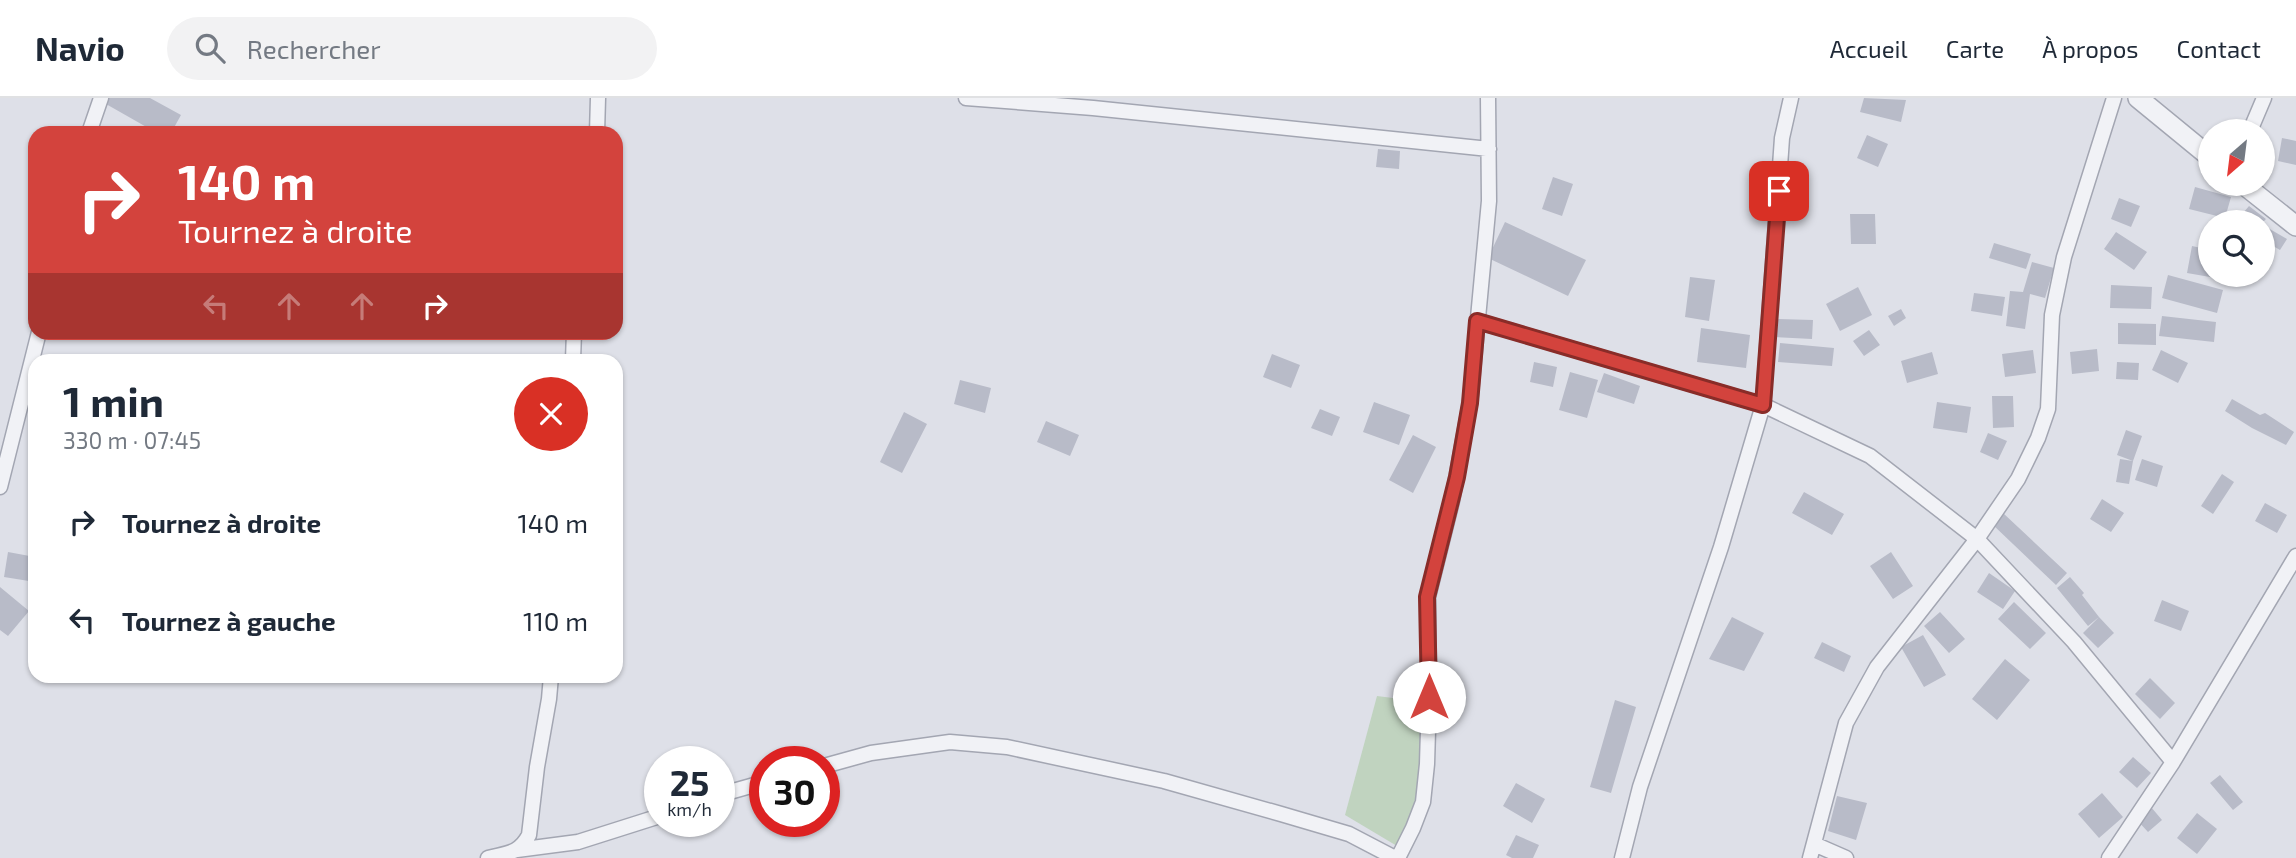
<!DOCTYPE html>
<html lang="fr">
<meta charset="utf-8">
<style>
body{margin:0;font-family:"Exo 2",sans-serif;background:#f2f2f3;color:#1f2937;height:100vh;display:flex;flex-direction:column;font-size:26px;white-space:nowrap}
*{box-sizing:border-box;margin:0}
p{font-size:23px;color:#747a83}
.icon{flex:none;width:38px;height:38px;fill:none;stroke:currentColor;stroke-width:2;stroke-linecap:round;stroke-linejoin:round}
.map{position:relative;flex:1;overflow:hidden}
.panel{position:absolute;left:28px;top:256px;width:595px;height:329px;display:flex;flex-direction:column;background:#fff;border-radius:21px;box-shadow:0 2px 5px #0004}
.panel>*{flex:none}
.banner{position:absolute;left:28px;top:28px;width:595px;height:214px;border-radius:21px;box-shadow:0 2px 5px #0004;background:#d3433d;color:#fff;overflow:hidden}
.needle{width:46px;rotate:208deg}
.controls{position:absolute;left:2198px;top:21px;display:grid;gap:14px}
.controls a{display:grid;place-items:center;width:77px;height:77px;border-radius:50%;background:#fff;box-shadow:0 2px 5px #0004;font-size:35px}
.speed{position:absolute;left:644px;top:648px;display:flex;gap:14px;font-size:35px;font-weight:700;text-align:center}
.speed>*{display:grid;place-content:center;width:91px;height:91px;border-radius:50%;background:#fff;box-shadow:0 2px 5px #0004;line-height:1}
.speed small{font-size:18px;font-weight:400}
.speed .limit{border:10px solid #d22;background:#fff;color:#111}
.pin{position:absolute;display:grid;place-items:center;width:60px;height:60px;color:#fff;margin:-30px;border-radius:14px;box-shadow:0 4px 10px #0006}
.me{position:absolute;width:77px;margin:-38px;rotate:0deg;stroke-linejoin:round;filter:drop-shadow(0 0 5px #0008)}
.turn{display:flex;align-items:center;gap:24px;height:147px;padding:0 35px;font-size:32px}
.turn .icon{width:91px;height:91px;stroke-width:2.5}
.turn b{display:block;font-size:49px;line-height:60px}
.lanes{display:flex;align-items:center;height:66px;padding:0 35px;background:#0003;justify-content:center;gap:35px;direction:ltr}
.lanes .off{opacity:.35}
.round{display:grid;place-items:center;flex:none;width:74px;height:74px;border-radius:37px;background:#f2f2f3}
.headline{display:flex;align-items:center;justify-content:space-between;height:119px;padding:0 35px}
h1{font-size:42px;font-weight:700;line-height:52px}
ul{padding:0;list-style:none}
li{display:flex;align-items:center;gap:21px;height:98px;padding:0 35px}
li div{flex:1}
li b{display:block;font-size:26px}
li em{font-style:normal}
header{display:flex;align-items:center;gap:42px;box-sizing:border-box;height:98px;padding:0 35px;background:#fff;border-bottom:2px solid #e0e1e3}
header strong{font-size:33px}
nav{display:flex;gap:38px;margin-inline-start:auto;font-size:24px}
.search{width:490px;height:63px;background:#f2f2f3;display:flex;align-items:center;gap:18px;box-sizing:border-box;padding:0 24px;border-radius:38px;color:#747a83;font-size:26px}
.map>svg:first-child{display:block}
.green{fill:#c0d3bf}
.building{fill:#b8bbc8}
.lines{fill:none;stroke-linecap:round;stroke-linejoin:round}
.minor-casing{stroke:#a3a6b2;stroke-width:17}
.tertiary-casing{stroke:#a3a6b2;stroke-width:22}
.minor{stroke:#f1f2f6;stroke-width:14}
.tertiary{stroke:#f1f2f6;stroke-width:19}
.route-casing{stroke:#892c28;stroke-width:18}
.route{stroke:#d3433d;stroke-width:12}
</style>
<header>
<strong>Navio</strong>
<div class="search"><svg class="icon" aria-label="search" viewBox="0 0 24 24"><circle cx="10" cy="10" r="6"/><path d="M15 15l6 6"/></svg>Rechercher</div>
<nav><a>Accueil</a><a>Carte</a><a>À propos</a><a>Contact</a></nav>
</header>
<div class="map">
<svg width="2296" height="760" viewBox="0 0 2296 760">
<rect width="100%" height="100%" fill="#dee0e8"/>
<path class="green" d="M1377,598L1425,604L1418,697L1412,720L1397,748L1345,717Z"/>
<path class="building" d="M109,0H150L181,17L171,35H157L106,6Z
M1864,0L1906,2L1901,24L1860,14Z
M1867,37L1888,46L1878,69L1857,60Z
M2282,40L2296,43V67L2278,63Z
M1378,51L1400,53L1399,71L1376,69Z
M1553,79L1573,86L1562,118L1542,111Z
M2195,89L2231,99L2225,120L2189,111Z
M2119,100L2140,108L2131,129L2111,121Z
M2249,108L2266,121L2263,124H2242L2238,121Z
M1850,116H1875L1876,146H1851Z
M1505,124L1586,162L1568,198L1488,160Z
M2268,130L2287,141L2280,152L2263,142Z
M2116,134L2147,154L2134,172L2104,151Z
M1994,145L2031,156L2026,171L1989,160Z
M2192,148L2210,152V179L2187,175Z
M2032,164L2054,170L2045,200L2030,196L2025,231L2006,228L2010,193L2023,194Z
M2168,177L2223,192L2217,215L2162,200Z
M1690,179L1715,182L1709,223L1685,219Z
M2111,187L2152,189L2151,211L2110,210Z
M1858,189L1872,217L1840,233L1826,206Z
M1974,195L2005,199L2002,218L1971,213Z
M1901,211L1906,220L1894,228L1888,218Z
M2162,218L2216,224L2214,244L2159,238Z
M1774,221L1813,222L1812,241L1774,239Z
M2118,225L2156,226V247L2118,246Z
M1701,230L1750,237L1746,270L1697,264Z
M1869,232L1880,247L1864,258L1853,243Z
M1780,245L1834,250L1832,268L1778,264Z
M2097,251L2099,273L2072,276L2070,254Z
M2033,252L2036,275L2005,279L2002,256Z
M2161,252L2188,265L2178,285L2152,272Z
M1932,254L1938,276L1907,285L1901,263Z
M1272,256L1300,267L1291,290L1263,279Z
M1534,264L1557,269L1553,289L1530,284Z
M2117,264L2139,265L2138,282L2116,281Z
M1570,274L1598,282L1587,320L1559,312Z
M1604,275L1640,288L1634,306L1597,294Z
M960,282L991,290L985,315L954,306Z
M1992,298H2013L2014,329L1993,330Z
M2232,301L2260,317L2265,315L2294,334L2286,347L2252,330L2225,313Z
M1374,304L1410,317L1399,347L1363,334Z
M1937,304L1971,309L1967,335L1933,330Z
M1320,311L1340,319L1332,338L1311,330Z
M904,314L927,326L902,375L880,364Z
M1046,323L1079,337L1070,358L1037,344Z
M2126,332L2142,338L2133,363L2117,357Z
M1988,335L2007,343L1998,362L1980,354Z
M1413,337L1436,349L1413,395L1389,382Z
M2120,361L2133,363L2129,386L2116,384Z
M2142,361L2163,368L2157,389L2135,382Z
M2222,376L2234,384L2213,416L2201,408Z
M1804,394L1844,416L1832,437L1792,415Z
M2102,401L2124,415L2111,434L2090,421Z
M2265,405L2287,417L2277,435L2255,423Z
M2003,415L2067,475L2056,487L1992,426Z
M8,454L35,459V484L4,479Z
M1891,454L1913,488L1893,501L1870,468Z
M1989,475L2015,493L2003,511L1977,494Z
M2070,479L2084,495L2082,497L2099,519L2088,528L2057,490Z
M0,489L29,513L8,538L0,532Z
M2162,502L2189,513L2181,533L2154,523Z
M2014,504L2046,535L2030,551L1998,521Z
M1940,514L1965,541L1949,555L1924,528Z
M1732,519L1764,535L1744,573L1709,561Z
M2099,519L2114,535L2098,550L2083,535Z
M1923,537L1946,577L1924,589L1901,549Z
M1822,544L1851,558L1844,574L1814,560Z
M2005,561L2030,582L1997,622L1972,601Z
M2150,580L2175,605L2160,621L2135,596Z
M1615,602L1636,609L1611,695L1590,689Z
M2133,659L2151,675L2137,690L2119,674Z
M2220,677L2243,704L2233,712L2210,685Z
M1516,685L1545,701L1532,725L1503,708Z
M2102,695L2123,719L2099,740L2078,716Z
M1837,698L1867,705L1856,742L1828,733Z
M2151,709L2162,722L2148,734L2137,722Z
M2197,715L2217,731L2197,756L2177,740Z
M1516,737L1539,747L1533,760H1512L1506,757Z"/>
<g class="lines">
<g class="minor-casing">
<path id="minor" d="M966,0L1093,10L1489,51
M2250,33L2264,0
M89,35L101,0
M597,35L598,0
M1477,223L1763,307L1870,358L1977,441L2074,544L2173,664
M573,262L574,234
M0,389L39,234
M824,668L871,655L950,644L1007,649L1164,683L1281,716L1349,736L1395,760
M719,697L765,684
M1814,746L1846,760
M517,752L578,744L660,718
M488,760C507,755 519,756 529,737L537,669L549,601L551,578
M1398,760L1413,730L1423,704L1427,666L1429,599L1428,499L1452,403L1470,305L1489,103L1488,0
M1622,760L1640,689L1721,449L1763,307L1782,40L1791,0
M1810,760L1846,625L1877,569L1977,441L2018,381L2038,340L2048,311L2052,217L2064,159L2114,0
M2109,760L2173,664L2296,458"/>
</g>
<g class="tertiary-casing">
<path id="tertiary" d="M2138,0L2210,59
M2243,86L2296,128"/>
</g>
<use href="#minor" class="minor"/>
<use href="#tertiary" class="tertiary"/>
</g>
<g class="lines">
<g class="route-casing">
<path id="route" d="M1429,599L1427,499L1457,379L1470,305L1477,223L1763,307L1779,93"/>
</g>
<use href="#route" class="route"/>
</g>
</svg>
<div class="controls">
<a><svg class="needle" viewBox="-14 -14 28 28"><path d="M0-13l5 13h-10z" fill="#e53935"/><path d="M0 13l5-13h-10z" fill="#747a83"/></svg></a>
<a><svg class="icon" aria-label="search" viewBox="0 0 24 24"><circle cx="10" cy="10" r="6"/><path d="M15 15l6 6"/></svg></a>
</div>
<div class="speed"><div>25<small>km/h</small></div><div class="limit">30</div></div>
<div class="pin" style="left:1779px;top:93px;background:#d93025"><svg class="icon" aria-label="arrive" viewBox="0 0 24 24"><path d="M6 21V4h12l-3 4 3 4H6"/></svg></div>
<svg class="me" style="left:1429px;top:599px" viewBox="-20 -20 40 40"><circle r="19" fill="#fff"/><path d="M0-13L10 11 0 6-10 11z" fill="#d3433d"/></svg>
<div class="banner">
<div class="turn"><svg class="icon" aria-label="right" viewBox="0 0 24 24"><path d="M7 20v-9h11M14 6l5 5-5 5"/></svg><div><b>140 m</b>Tournez à droite</div></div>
<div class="lanes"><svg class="icon off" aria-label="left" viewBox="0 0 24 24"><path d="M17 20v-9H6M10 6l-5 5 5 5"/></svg><svg class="icon off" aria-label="ahead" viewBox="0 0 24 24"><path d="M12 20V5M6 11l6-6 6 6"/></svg><svg class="icon off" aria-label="ahead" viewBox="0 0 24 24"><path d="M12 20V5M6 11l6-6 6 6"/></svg><svg class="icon" aria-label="right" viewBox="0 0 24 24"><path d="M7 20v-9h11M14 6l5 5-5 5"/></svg></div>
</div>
<section class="panel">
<div class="headline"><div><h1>1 min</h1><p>330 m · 07:45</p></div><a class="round" style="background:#d93025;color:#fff"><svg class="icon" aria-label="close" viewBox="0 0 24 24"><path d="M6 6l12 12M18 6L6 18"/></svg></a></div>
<ul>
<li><svg class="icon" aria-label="right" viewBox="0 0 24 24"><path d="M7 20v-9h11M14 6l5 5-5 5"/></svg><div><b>Tournez à droite</b></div><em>140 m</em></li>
<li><svg class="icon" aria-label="left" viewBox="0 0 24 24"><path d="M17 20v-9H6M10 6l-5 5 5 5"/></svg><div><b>Tournez à gauche</b></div><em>110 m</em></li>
</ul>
</section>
</div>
